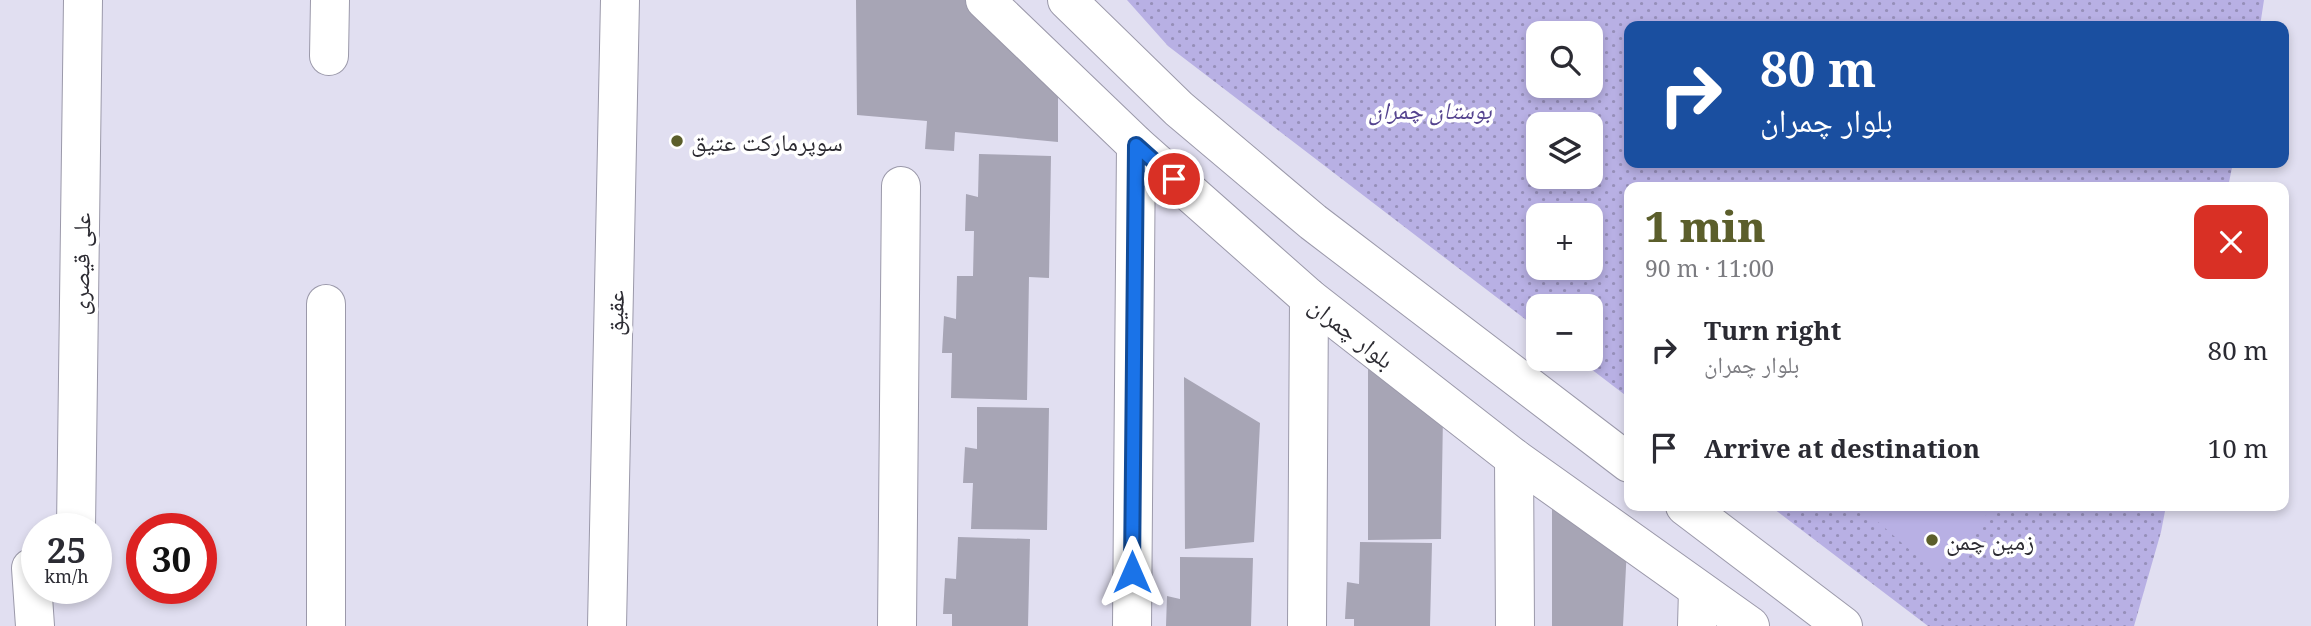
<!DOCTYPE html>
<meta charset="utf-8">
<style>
body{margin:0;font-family:"Noto Serif","Noto Naskh Arabic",serif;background:#f7f7f7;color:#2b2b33;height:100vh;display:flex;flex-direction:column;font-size:26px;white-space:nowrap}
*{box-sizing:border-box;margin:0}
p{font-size:23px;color:#7c7c81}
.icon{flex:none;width:38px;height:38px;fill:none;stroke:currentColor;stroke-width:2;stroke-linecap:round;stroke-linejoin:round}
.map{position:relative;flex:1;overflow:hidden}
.side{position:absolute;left:1624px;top:182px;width:665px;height:329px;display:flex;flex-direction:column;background:#fff;border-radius:14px;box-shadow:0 4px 10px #0003}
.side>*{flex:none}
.banner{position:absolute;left:1624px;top:21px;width:665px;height:147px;border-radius:14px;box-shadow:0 4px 10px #0003;background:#1a4fa0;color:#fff;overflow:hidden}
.controls{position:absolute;left:1526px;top:21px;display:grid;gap:14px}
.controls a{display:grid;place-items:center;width:77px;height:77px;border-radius:14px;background:#fff;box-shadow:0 4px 10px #0003;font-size:35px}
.speed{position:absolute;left:21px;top:513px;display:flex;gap:14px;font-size:35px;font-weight:700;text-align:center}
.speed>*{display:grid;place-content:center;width:91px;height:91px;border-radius:50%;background:#fff;box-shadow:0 4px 10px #0003;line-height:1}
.speed small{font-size:18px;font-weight:400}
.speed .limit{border:10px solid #d22;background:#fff;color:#111}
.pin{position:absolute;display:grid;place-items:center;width:60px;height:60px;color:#fff;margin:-30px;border:4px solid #fff;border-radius:50%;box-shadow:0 2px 7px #0007}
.me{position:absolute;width:77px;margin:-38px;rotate:0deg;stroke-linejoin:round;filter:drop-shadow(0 0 5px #0008)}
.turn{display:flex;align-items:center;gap:24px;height:147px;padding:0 21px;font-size:32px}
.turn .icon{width:91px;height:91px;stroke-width:2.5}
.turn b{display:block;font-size:49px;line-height:60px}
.round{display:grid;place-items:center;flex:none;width:74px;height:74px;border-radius:14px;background:#f7f7f7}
.headline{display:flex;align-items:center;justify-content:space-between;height:119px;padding:0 21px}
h1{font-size:42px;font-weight:800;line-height:52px;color:#5b5e2b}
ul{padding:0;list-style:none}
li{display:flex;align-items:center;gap:21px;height:98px;padding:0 21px}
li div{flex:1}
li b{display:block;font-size:26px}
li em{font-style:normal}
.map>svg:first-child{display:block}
.green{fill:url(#green-dots);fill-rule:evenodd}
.pitch{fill:#b8b0e4}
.building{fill:#a7a5b5}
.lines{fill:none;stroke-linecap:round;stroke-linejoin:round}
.minor-casing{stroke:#9b99aa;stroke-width:40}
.secondary-casing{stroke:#9b99aa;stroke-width:40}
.minor{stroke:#fff;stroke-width:38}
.secondary{stroke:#fff;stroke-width:38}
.route-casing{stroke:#114b97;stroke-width:18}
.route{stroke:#1a73e8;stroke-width:12}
.poi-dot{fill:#5b5e2b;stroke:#fff;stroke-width:2.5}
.labels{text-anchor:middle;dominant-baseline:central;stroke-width:7;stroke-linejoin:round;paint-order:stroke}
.park-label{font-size:24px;font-style:italic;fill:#55448f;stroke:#fff}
.poi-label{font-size:24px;fill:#2d2c33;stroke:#fff;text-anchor:start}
.street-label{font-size:24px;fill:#2d2c33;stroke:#fff}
</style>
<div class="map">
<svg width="2311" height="626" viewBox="0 0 2311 626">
<defs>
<pattern id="green-dots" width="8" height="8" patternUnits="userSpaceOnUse" patternTransform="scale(1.75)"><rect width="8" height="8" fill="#b8b0e4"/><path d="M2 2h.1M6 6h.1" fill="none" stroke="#968fb9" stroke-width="1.8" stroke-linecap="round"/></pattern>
</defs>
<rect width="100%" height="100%" fill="#e1dff1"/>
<path class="green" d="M1127,0H2264L2260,26H1629V163H2233L2228,187H1629V398L1578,359H1591V306H1538V329L1168,46ZM1538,33H1591V86H1538ZM1538,124H1591V177H1538ZM1538,215H1591V268H1538Z
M1770,506H2166L2161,532L2134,626H1928Z"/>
<path class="pitch" d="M1860,506H1994L1937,574Z"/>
<path class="building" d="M856,0H969L1058,86V142L955,132L954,151L925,149L927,121L857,115Z
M979,154L1051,156L1049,278L1029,277L1027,400L951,398L952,353H942L944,316L956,319L957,276H973L974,231H965L966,194L978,197Z
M1368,369L1443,415L1441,539L1368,540Z
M1184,377L1260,423L1254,542L1185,549Z
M977,407L1049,408L1047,530L971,529L973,483H963L965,447L977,449Z
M1552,501L1627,547L1623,626H1552Z
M958,537L1030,539L1028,626H952V614H943L945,578L956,579Z
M1360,542L1432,543L1430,626H1354V619H1345L1347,582L1359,584Z
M1180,557L1253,558L1251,626H1166L1167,596L1180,599Z"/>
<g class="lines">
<g class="minor-casing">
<path id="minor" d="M329,56L330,0
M1514,458L1515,626
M76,528L83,0
M31,568L35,626
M326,626V304
M607,626L620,0
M897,626L901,186
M1132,626L1136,145
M1307,626L1309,298
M1697,626L1698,590"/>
</g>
<g class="secondary-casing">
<path id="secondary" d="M985,0L1136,145L1309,298L1514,458L1750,626
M1067,0L1179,109L1313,222L1629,463
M1685,506L1843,626"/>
</g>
<use href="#minor" class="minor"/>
<use href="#secondary" class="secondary"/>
</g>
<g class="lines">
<g class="route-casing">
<path id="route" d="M1132,572L1136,145L1174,179"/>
</g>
<use href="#route" class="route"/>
</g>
<g class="poi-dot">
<circle cx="677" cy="141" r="7"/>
<circle cx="1932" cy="540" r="7"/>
</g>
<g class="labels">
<g class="park-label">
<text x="1430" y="109">بوستان چمران</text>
</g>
<g class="poi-label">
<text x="691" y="141">سوپرمارکت عتیق</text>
<text x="1946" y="540">زمین چمن</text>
</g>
<g class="street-label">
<text transform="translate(80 264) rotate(-89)">علی قیصری</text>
<text transform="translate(614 313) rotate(-89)">عقیق</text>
<text transform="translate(1352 332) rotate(38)">بلوار چمران</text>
</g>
</g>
</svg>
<div class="controls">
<a><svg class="icon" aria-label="search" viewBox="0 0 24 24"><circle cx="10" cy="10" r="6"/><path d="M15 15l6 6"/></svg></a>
<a><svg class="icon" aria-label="layers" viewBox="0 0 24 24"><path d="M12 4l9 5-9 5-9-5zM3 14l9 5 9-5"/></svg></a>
<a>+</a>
<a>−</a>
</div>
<div class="speed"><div>25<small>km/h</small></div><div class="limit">30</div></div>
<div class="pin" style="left:1174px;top:179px;background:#d93025"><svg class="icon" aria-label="arrive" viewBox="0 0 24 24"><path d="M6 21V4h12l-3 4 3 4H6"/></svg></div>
<svg class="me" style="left:1132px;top:572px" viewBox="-20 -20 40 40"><path d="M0-17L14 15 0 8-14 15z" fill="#1a73e8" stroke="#fff" stroke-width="4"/></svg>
<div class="banner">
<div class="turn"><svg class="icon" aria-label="right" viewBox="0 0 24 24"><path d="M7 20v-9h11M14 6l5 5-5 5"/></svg><div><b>80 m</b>بلوار چمران</div></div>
</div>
<section class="side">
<div class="headline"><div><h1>1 min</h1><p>90 m · 11:00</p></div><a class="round" style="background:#d93025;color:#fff"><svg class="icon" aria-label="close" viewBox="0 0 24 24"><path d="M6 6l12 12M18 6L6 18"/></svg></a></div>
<ul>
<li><svg class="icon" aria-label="right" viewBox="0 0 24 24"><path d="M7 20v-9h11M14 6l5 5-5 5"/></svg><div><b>Turn right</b><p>بلوار چمران</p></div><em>80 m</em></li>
<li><svg class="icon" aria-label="arrive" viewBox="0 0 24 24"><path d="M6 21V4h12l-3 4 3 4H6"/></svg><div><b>Arrive at destination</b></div><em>10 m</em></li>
</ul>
</section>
</div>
